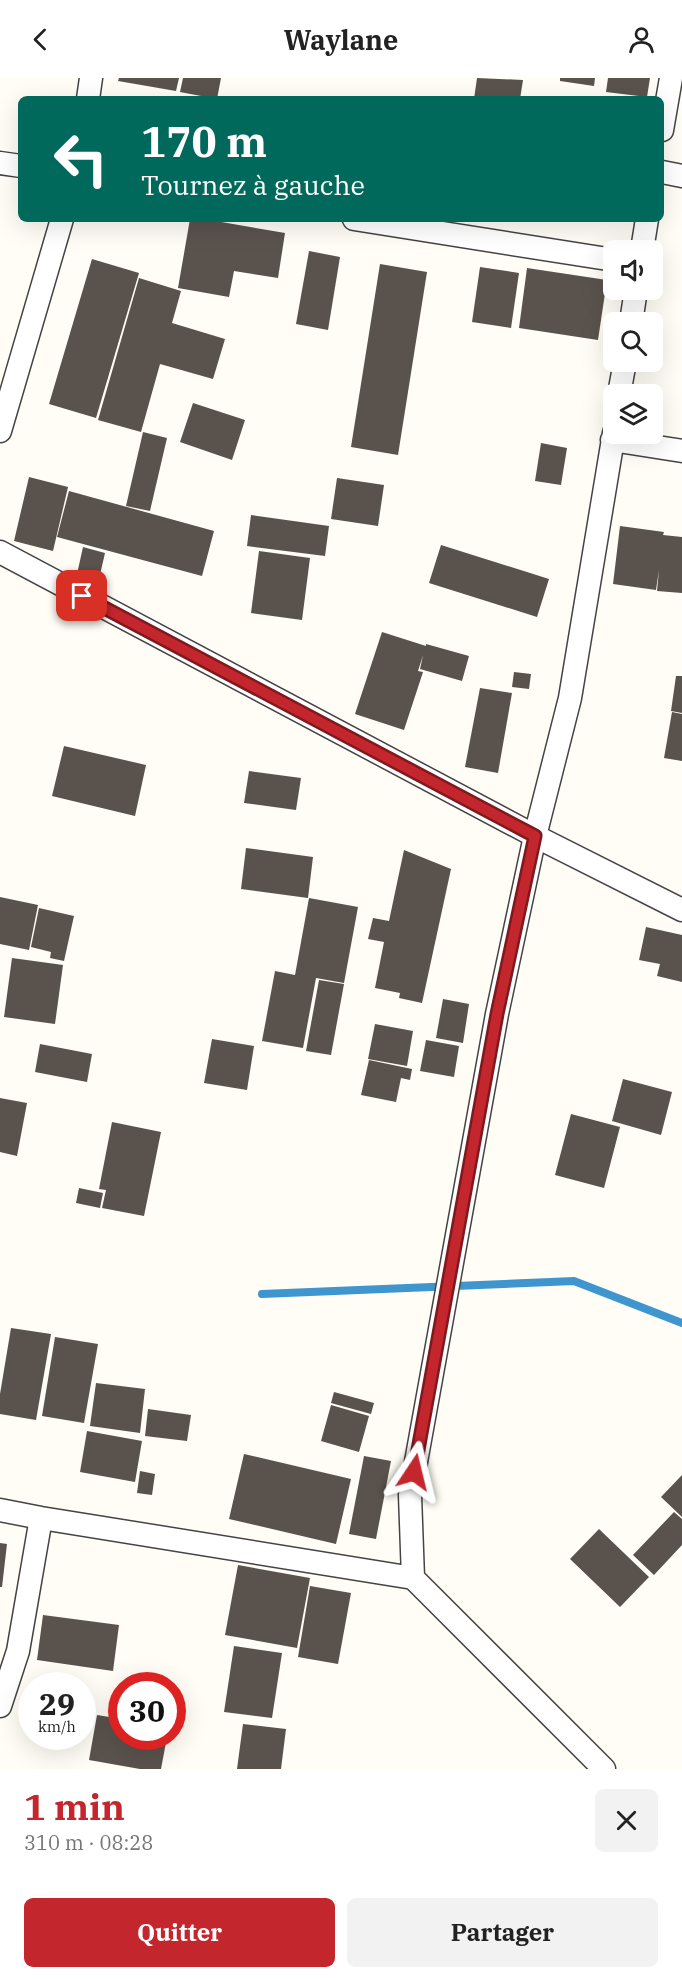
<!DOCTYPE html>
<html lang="fr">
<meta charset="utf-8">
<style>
body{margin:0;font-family:"IBM Plex Serif",serif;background:#f2f2f2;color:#222;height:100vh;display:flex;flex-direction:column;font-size:22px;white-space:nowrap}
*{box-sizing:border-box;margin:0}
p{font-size:20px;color:#767676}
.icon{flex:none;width:33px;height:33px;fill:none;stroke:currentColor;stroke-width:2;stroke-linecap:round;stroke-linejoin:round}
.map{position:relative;height:1691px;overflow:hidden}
.panel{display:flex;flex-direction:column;background:#fff;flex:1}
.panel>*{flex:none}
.top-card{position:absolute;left:18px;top:18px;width:646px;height:126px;border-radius:9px;box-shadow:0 6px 24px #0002;background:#00695c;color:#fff;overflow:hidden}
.tools{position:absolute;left:603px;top:162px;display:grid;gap:12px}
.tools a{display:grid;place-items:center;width:60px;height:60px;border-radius:9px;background:#fff;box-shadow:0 6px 24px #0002;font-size:30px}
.speed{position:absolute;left:18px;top:1594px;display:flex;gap:12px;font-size:30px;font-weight:700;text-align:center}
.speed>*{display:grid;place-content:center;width:78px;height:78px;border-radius:50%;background:#fff;box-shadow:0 6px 24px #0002;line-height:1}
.speed small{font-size:15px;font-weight:400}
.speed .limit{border:9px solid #d22;background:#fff;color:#111}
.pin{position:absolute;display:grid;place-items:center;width:51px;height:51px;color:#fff;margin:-26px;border-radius:12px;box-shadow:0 3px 9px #0006}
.me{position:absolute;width:66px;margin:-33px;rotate:10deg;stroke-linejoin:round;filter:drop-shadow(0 0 4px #0008)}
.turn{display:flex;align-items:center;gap:21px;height:126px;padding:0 24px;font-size:27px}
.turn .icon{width:78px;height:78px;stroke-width:2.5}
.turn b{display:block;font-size:42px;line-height:51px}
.round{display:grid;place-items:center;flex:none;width:63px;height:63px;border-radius:9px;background:#f2f2f2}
.head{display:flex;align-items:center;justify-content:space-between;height:102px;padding:0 24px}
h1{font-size:36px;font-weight:800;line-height:45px;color:#c4262e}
.primary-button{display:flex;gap:12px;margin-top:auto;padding:12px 24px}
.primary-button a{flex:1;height:69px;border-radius:9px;background:#c4262e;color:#fff;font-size:24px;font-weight:800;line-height:69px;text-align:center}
.primary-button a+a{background:#f2f2f2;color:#222}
header{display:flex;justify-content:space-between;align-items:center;height:78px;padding:0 24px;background:#fff;font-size:27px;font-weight:800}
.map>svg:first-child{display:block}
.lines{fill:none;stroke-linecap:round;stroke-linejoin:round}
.stream{stroke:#3f96cf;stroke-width:8}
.building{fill:#5a524d}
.minor-casing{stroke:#444;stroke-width:25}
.minor{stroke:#fff;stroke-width:22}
.route-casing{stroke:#7f191e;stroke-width:15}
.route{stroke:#c4262e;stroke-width:10}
</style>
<header><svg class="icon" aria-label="back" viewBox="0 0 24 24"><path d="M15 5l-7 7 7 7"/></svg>Waylane<svg class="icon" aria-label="person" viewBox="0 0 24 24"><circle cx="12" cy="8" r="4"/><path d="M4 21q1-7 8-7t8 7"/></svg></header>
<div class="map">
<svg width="682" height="1691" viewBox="0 0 682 1691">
<rect width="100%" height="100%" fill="#fffdf5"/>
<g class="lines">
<path class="stream" d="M262,1216L574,1203L682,1245"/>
</g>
<path class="building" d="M119,0H179L176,13L118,3Z
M183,0H221L217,21L180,14Z
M477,0L523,2L520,21H474Z
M560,0H595L594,8L560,3Z
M608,0H650L647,19L606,14Z
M190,141H204L285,155L278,200L234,193L229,219L178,210Z
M309,173L340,179L328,252L296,246Z
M92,181L139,195L96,340L49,326Z
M380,186L427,194L398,377L351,369Z
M480,189L519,195L511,250L472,244Z
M527,190L607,202L598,262L519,250Z
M139,200L181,213L172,245L225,261L213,301L160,286L141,354L98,342Z
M193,325L245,342L232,382L180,364Z
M143,354L167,360L150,433L126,428Z
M541,365L567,370L561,407L535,403Z
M29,399L68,409L53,473L14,463Z
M337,400L384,407L378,448L331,441Z
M69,413L214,453L202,498L57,459Z
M251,437L329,448L325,478L247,468Z
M620,448L664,454L663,457L682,459V515L657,513L659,492L656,512L613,506Z
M441,467L549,501L537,539L429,505Z
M83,469L105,475L99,501L77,496Z
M259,473L310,480L302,542L251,535Z
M382,554L426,568V566L469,578L462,603L420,591L423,577L418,593L423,594L404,652L355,636Z
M514,594L531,596L529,611L512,609Z
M676,598H682V635L671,633Z
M480,610L512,615L498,695L465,689Z
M672,634L682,636V683L664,680Z
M64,668L146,687L135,738L52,718Z
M249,693L301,700L296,732L244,725Z
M246,770L313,779L308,820L241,811Z
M404,772L451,791L422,925L399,920L400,915L375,910L384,864L368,861L373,840L389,843Z
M0,819L38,827L29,872L0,866Z
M309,820L358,829L344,905L316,900L303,970L262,963L275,893L295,897Z
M39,830L74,838L64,883L50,880L51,874L31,869Z
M646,849L682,857V904L657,898L660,886L639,882Z
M12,880L63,887L55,946L4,939Z
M319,902L344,906L331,977L306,973Z
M443,921L469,926L463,965L436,960Z
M375,946L413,953L407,988L368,981Z
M212,961L254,968L247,1012L204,1005Z
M426,962L459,968L454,999L420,993Z
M40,966L92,976L87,1004L35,994Z
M369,982L412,991L410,1002L401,1000L396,1024L361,1017Z
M623,1001L672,1014L661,1057L612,1043Z
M0,1020L27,1025L17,1078L0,1074Z
M571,1036L620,1049L604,1110L555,1097Z
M112,1044L161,1054L144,1138L102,1130L106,1112L99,1111Z
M79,1110L103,1115L100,1130L76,1125Z
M11,1250L51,1256L36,1342L0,1336V1316Z
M55,1259L98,1266L84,1345L42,1338Z
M96,1305L145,1311L140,1355L90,1348Z
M334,1314L374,1325L371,1336L331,1325Z
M331,1327L369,1338L359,1374L321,1363Z
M148,1331L191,1337L187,1363L145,1358Z
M87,1353L142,1363L135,1404L80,1394Z
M244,1376L351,1401L336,1466L229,1441Z
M364,1378L391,1383L376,1461L349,1456Z
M140,1393L155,1396L152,1417L137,1415Z
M682,1397V1439L661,1419Z
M674,1434L682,1441V1467L654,1497L633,1477Z
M599,1451L649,1499L620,1529L570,1481Z
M0,1465L7,1466L2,1509H0Z
M238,1487L310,1500L297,1570L225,1557Z
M310,1508L351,1515L338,1586L298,1579Z
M43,1537L119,1547L113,1593L37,1582Z
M234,1568L282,1575L272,1640L224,1634Z
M97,1637L122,1641V1659H167L161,1691H140L89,1682Z
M243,1646L286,1651L281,1691H237Z"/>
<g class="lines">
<g class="minor-casing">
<path id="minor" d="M88,21L91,0
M662,52L671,0
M0,85L21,88
M662,94L682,98
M354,141L614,182
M642,172L647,141
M631,244L636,212
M619,316L625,284
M0,353L62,141
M612,362L682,373
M0,474L535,758L682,832
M0,1432L41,1440L413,1500
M0,1628L18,1573L41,1440
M604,1691L413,1500L410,1417L497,936L535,758L570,620L614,355"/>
</g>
<use href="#minor" class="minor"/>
</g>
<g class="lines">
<g class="route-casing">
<path id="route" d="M82,518L535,758L497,936L414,1394"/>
</g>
<use href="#route" class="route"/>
</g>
</svg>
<div class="tools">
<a><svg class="icon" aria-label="sound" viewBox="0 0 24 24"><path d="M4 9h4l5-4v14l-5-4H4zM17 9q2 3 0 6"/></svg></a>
<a><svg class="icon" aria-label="search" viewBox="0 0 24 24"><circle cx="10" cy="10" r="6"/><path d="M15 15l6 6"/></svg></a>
<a><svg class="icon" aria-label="layers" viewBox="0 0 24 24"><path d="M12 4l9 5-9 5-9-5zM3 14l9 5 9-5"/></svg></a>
</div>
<div class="speed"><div>29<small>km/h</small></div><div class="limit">30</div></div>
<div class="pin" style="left:82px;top:518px;background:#d93025"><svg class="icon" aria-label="arrive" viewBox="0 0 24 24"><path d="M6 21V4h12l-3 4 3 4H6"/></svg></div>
<svg class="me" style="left:414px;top:1394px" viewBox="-20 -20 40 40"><path d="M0-17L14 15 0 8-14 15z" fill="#c4262e" stroke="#fff" stroke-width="4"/></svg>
<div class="top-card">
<div class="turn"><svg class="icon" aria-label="left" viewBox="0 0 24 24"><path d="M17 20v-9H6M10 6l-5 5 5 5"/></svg><div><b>170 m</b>Tournez à gauche</div></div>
</div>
</div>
<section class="panel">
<div class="head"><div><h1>1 min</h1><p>310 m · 08:28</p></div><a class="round"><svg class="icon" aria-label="close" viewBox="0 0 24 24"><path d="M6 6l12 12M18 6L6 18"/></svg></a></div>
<div class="primary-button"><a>Quitter</a><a>Partager</a></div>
</section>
